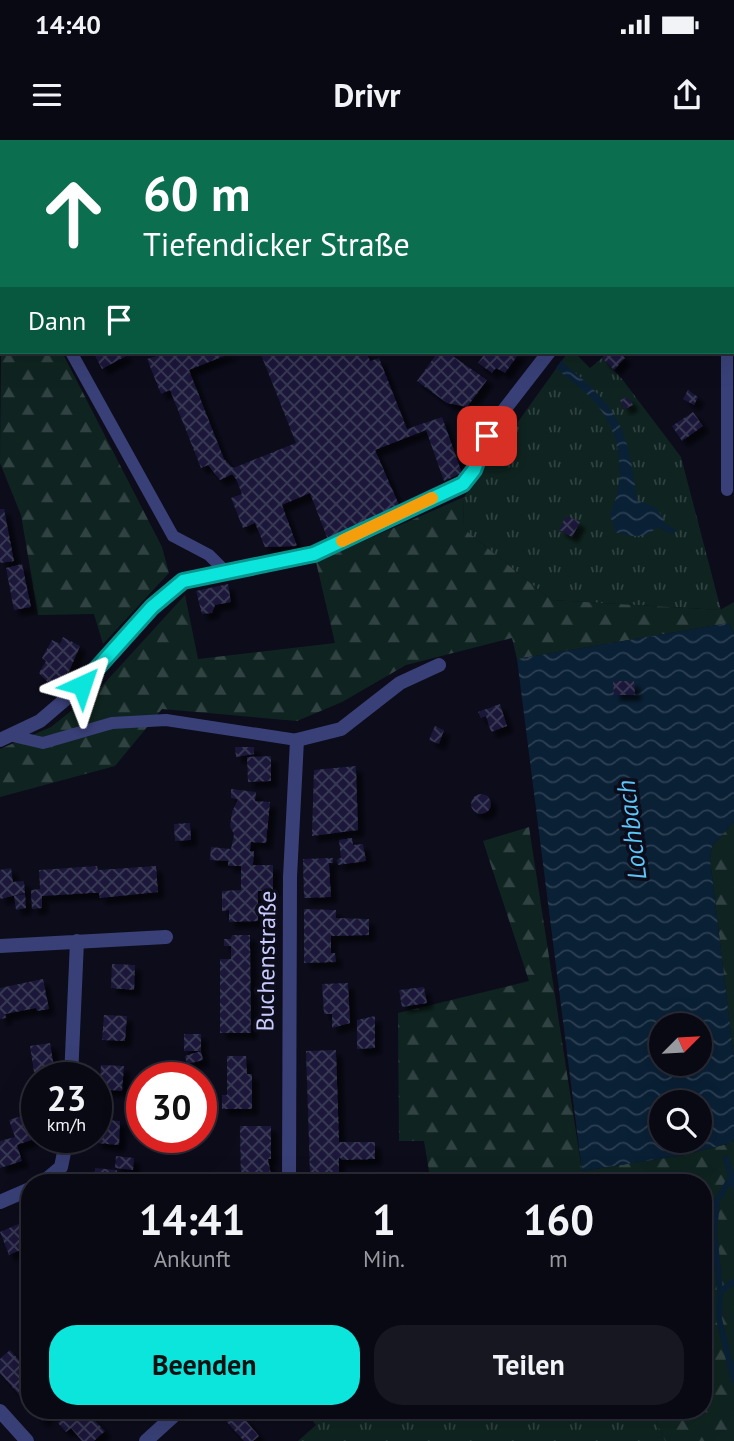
<!DOCTYPE html>
<html lang="de">
<meta charset="utf-8">
<style>
body{margin:0;font-family:"PT Sans",sans-serif;background:#171722;color:#f1f3f6;height:100vh;display:flex;flex-direction:column;font-size:26px;white-space:nowrap}
*{box-sizing:border-box;margin:0}
p{font-size:23px;color:#999aa0}
.icon{flex:none;width:38px;height:38px;fill:none;stroke:currentColor;stroke-width:2;stroke-linecap:round;stroke-linejoin:round}
.map{position:relative;flex:1;overflow:hidden}
.drawer{position:absolute;left:21px;top:1034px;width:691px;height:245px;display:flex;flex-direction:column;background:#090914;border-radius:28px;box-shadow:0 7px 28px #0002,0 0 0 2px #292a34}
.drawer>*{flex:none}
.top-card{position:absolute;left:0px;top:0px;width:735px;height:214px;box-shadow:0 7px 28px #0002,0 0 0 2px #292a34;background:#0b6e4f;color:#fff;overflow:hidden}
.needle{width:46px;rotate:66deg}
.fabs{position:absolute;left:649px;top:873px;display:grid;gap:14px}
.fabs a{display:grid;place-items:center;width:63px;height:63px;border-radius:50%;background:#090914;box-shadow:0 7px 28px #0002,0 0 0 2px #292a34;font-size:35px}
.speed{position:absolute;left:21px;top:922px;display:flex;gap:14px;font-size:35px;font-weight:700;text-align:center}
.speed>*{display:grid;place-content:center;width:91px;height:91px;border-radius:50%;background:#090914;box-shadow:0 7px 28px #0002,0 0 0 2px #292a34;line-height:1}
.speed small{font-size:18px;font-weight:400}
.speed .limit{border:10px solid #d22;background:#fff;color:#111}
.pin{position:absolute;display:grid;place-items:center;width:60px;height:60px;color:#fff;margin:-30px;border-radius:14px;box-shadow:0 4px 10px #0006}
.me{position:absolute;width:77px;margin:-38px;rotate:42deg;stroke-linejoin:round;filter:drop-shadow(0 0 5px #0008)}
.turn{display:flex;align-items:center;gap:24px;height:147px;padding:0 28px;font-size:32px}
.turn .icon{width:91px;height:91px;stroke-width:2.5}
.turn b{display:block;font-size:49px;line-height:60px}
.then{display:flex;align-items:center;height:66px;padding:0 28px;background:#0003;gap:14px;font-size:26px}
.eta{display:flex;justify-content:space-evenly;align-items:center;height:119px;text-align:center}
.eta b{font-size:42px;font-weight:800;line-height:49px}
.primary-button{display:flex;gap:14px;margin-top:auto;padding:14px 28px}
.primary-button a{flex:1;height:80px;border-radius:28px;background:#0be5db;color:#111;font-size:28px;font-weight:800;line-height:80px;text-align:center}
.primary-button a+a{background:#171722;color:#f1f3f6}
.status{display:flex;justify-content:space-between;align-items:center;height:49px;padding:0 35px;background:#090914;direction:ltr}
.status svg{height:19px;fill:currentColor}
header{display:flex;justify-content:space-between;align-items:center;height:91px;padding:0 28px;background:#090914;font-size:32px;font-weight:800}
.map>svg:first-child{display:block}
.grass{fill:url(#grass-tufts)}
.forest{fill:url(#forest-firs)}
.water{fill:url(#water-waves);fill-rule:evenodd}
.lines{fill:none;stroke-linecap:round;stroke-linejoin:round}
.stream{stroke:#0a2035;stroke-width:6}
.building{fill:url(#building-cross-hatch);filter:url(#shadow)}
.lane{stroke:#394077;stroke-width:12}
.street{stroke:#394077;stroke-width:14}
.route-casing{stroke:#07958e;stroke-width:18}
.route{stroke:#0be5db;stroke-width:12}
.slow{stroke:#f59e0b;stroke-width:12}
.labels{text-anchor:middle;dominant-baseline:central;stroke-width:7;stroke-linejoin:round;paint-order:stroke}
.street-label{font-size:24px;fill:#c8c9fc;stroke:#0c0c1b}
.water-label{font-size:26px;font-style:italic;fill:#5bc6f7;stroke:#0c0c1b}
</style>
<div class="status"><b>14:40</b><svg viewBox="0 0 49 12"><path d="M0 12V9h3v3zM5 12V6h3v6zM10 12V3h3v9zM15 12V0h3v12zM26 1h20v11H26zM47 4h2v5h-2z"/></svg></div>
<header><svg class="icon" aria-label="menu" viewBox="0 0 24 24"><path d="M4 6h16M4 12h16M4 18h16"/></svg>Drivr<svg class="icon" aria-label="share" viewBox="0 0 24 24"><path d="M12 15V3M7 8l5-5 5 5M5 13v7h14v-7"/></svg></header>
<div class="map">
<svg width="734" height="1301" viewBox="0 0 734 1301">
<defs>
<pattern id="grass-tufts" width="24" height="20" patternUnits="userSpaceOnUse" patternTransform="scale(1.75)"><rect width="24" height="20" fill="#0f2420"/><path d="M3 7l-1-3M5 7V3M7 7l1-3M15 17l-1-3M17 17v-4M19 17l1-3" fill="none" stroke="#304241"/></pattern>
<pattern id="forest-firs" width="22" height="20" patternUnits="userSpaceOnUse" patternTransform="scale(1.75)"><rect width="22" height="20" fill="#0f2420"/><path d="M5 1l3.5 6h-7zM16 11l3.5 6h-7z" fill="#304241"/></pattern>
<pattern id="water-waves" width="16" height="10" patternUnits="userSpaceOnUse" patternTransform="scale(1.75)"><rect width="16" height="10" fill="#0a2035"/><path d="M0 5q4-4 8 0t8 0" fill="none" stroke="#2c3f53"/></pattern>
<pattern id="building-cross-hatch" width="8" height="8" patternUnits="userSpaceOnUse" patternTransform="scale(1.75)"><rect width="8" height="8" fill="#1a193a"/><path d="M0 0l8 8M0 8l8-8" fill="none" stroke="#3a3957"/></pattern>
<filter id="shadow"><feDropShadow dx="6" dy="6" stdDeviation="2" flood-color="#0009"/></filter>
</defs>
<rect width="100%" height="100%" fill="#0c0c1b"/>
<path class="grass" d="M568,212H574L590,228L602,218L622,239L681,317L721,470L551,460L463,388L464,357Z
M305,1271H652L665,1301H298L316,1285Z"/>
<path class="forest" d="M2,116V212H62L162,407L169,433L103,504L94,474L38,475L21,375L0,323Z
M464,357L463,388L551,460L720,470L734,462V494L729,483L517,519L512,498L406,525L342,562L297,581L162,569L115,626L0,657V609L51,587L101,547L185,455L198,519L335,503L316,422Z
M734,682V919L710,719L712,706Z
M529,687L582,1031L684,1015L731,1003L734,999V1301H665L652,1271L704,1270V1043H431L424,1001H399L398,873L529,841L483,701Z"/>
<path class="water" d="M561,221C619,268 628,286 637,360L656,368L665,380C646,399 641,399 615,392L610,374C626,340 622,295 597,265C586,251 569,240 556,228Z
M729,483L734,494V682L712,706L710,719L734,919V999L731,1003L684,1015L582,1031L517,519ZM662,886H700V924H662ZM662,962H700V1001H662Z"/>
<g class="lines">
<path class="stream" d="M655,382L672,391
M726,1018L734,1046
M730,1039L717,1061L714,1092L720,1151L719,1179L734,1240
M720,1151L734,1142"/>
</g>
<path class="building" d="M93,212H124L126,216L102,229Z
M155,212H234L189,230L224,319L233,328L296,303L260,212H366L370,221L379,218L407,289L442,277L462,333L444,341L426,290L375,310L399,365L328,400L310,353L282,365L297,406L265,407L255,383L243,388L231,358L242,354L236,339L232,334L220,340L208,325L201,328L170,250L161,254L147,219L156,216Z
M438,212H447L487,240L467,267L447,263L417,241Z
M486,212H520L505,233L496,228L492,233L478,223Z
M607,212H619L625,218L614,230L602,218Z
M688,250L698,257L694,265L683,259Z
M628,257L633,265L624,269L620,260Z
M693,272L703,286L682,301L672,286Z
M0,369H4L14,421L0,423Z
M566,376L580,382L572,397L559,390Z
M22,424L31,467L14,470L6,428Z
M228,444L231,462L215,465L212,473L202,474L196,451Z
M63,497L80,506L68,534L55,550L39,533L46,521L42,518L52,500L60,504Z
M613,541H634L635,555H614Z
M500,564L507,586L491,592L486,576L481,578L478,572Z
M435,586L444,590L439,604L429,600Z
M235,607H254V614L236,617Z
M271,616V641L248,642L247,617Z
M356,626L358,690L312,696L314,630Z
M231,649L256,652L255,661L270,662L266,703L251,702L250,711H254L253,725H273V751H258V781L229,782V770L222,771V751L241,750V726H228V721L210,720L211,707L231,709L234,694L230,686L232,672L238,659L231,658Z
M471 664a10 10 0 1 1 20 0a10 10 0 1 1-20 0Z
M190,683L191,700L175,701L174,684Z
M352,698L353,705L363,704L366,721L338,725L337,719L341,718L339,700Z
M333,718V723H329L331,757L304,758L303,719Z
M97,726L98,730L156,726L158,752L100,758L99,753H91L42,756V768L32,769L31,750L40,749L39,730Z
M11,728L13,742L24,741L25,753L0,759V730Z
M25,754L26,768L16,770L14,756Z
M304,769L336,770V778L369,779V795L331,796V813H335L336,822L304,823Z
M232,795H250L251,893H220V819H231V806H224V799H231Z
M112,824L135,825L134,850L111,848Z
M43,839L49,869L37,871L36,868L5,874L6,878L0,879V848Z
M348,843L350,883L332,888V874H324L322,844Z
M424,847L427,863L402,867L399,850Z
M104,875L127,876L125,901L102,900Z
M375,876V908L357,909V880Z
M184,894H201V911H184Z
M50,903L55,933L34,932L30,906Z
M336,910L339,1002H375V1019L342,1020L339,1017V1035H310L306,911Z
M201,911L203,920L187,924L185,916Z
M227,916H246L247,934H252V969H222V955H227Z
M101,925L124,926L122,951L99,949Z
M34,972L37,998L17,1005L22,1021L0,1028V1001L15,997L9,980Z
M97,979L120,981L119,1005L96,1003Z
M240,986H271V1019H268L272,1040L269,1043H241Z
M116,1016L134,1018L133,1030L115,1028Z
M95,1028L117,1030L116,1043H94Z
M23,1082L30,1106L9,1115L0,1092Z
M10,1210L27,1229L30,1226V1267L0,1233V1219Z
M33,1270H54L42,1281Z
M63,1270H84L105,1291L94,1301H82L71,1288L66,1292L58,1283L67,1275Z
M237,1270L259,1296L253,1301H244L226,1281Z"/>
<g class="lines">
<path class="lane" d="M0,101L2,102
M733,177L734,179
M71,212L173,396L209,415L225,431
M727,350V212
M13,596L43,603L112,583L166,580L297,600"/>
<path class="street" d="M540,0L543,2
M733,24L734,23
M0,600L40,581L82,545L152,467L183,441L314,414L463,344L474,330L494,283L549,212
M0,806L166,797
M71,938L77,801
M42,1043L61,1027L67,998
M289,1043L290,737L297,600L341,589L400,543L439,525
M0,1062L30,1049
M0,1271L27,1301
M146,1301L180,1270"/>
</g>
<g class="lines">
<g class="route-casing">
<path id="route" d="M82,545L152,467L183,441L314,414L463,344L474,330L487,296"/>
</g>
<use href="#route" class="route"/>
<path class="slow" d="M342,401L432,358"/>
</g>
<g class="labels">
<g class="street-label">
<text transform="translate(266 821) rotate(-89)">Buchenstraße</text>
</g>
<g class="water-label">
<text transform="translate(631 690) rotate(-97)">Lochbach</text>
</g>
</g>
</svg>
<div class="fabs">
<a><svg class="needle" viewBox="-14 -14 28 28"><path d="M0-13l5 13h-10z" fill="#e53935"/><path d="M0 13l5-13h-10z" fill="#999aa0"/></svg></a>
<a><svg class="icon" aria-label="search" viewBox="0 0 24 24"><circle cx="10" cy="10" r="6"/><path d="M15 15l6 6"/></svg></a>
</div>
<div class="speed"><div>23<small>km/h</small></div><div class="limit">30</div></div>
<div class="pin" style="left:487px;top:296px;background:#d93025"><svg class="icon" aria-label="arrive" viewBox="0 0 24 24"><path d="M6 21V4h12l-3 4 3 4H6"/></svg></div>
<svg class="me" style="left:82px;top:545px" viewBox="-20 -20 40 40"><path d="M0-17L14 15 0 8-14 15z" fill="#0be5db" stroke="#fff" stroke-width="4"/></svg>
<div class="top-card">
<div class="turn"><svg class="icon" aria-label="ahead" viewBox="0 0 24 24"><path d="M12 20V5M6 11l6-6 6 6"/></svg><div><b>60 m</b>Tiefendicker Straße</div></div>
<div class="then">Dann<svg class="icon" aria-label="arrive" viewBox="0 0 24 24"><path d="M6 21V4h12l-3 4 3 4H6"/></svg></div>
</div>
<section class="drawer">
<div class="eta">
<div><b>14:41</b><p>Ankunft</p></div>
<div><b>1</b><p>Min.</p></div>
<div><b>160</b><p>m</p></div>
</div>
<div class="primary-button"><a>Beenden</a><a>Teilen</a></div>
</section>
</div>
